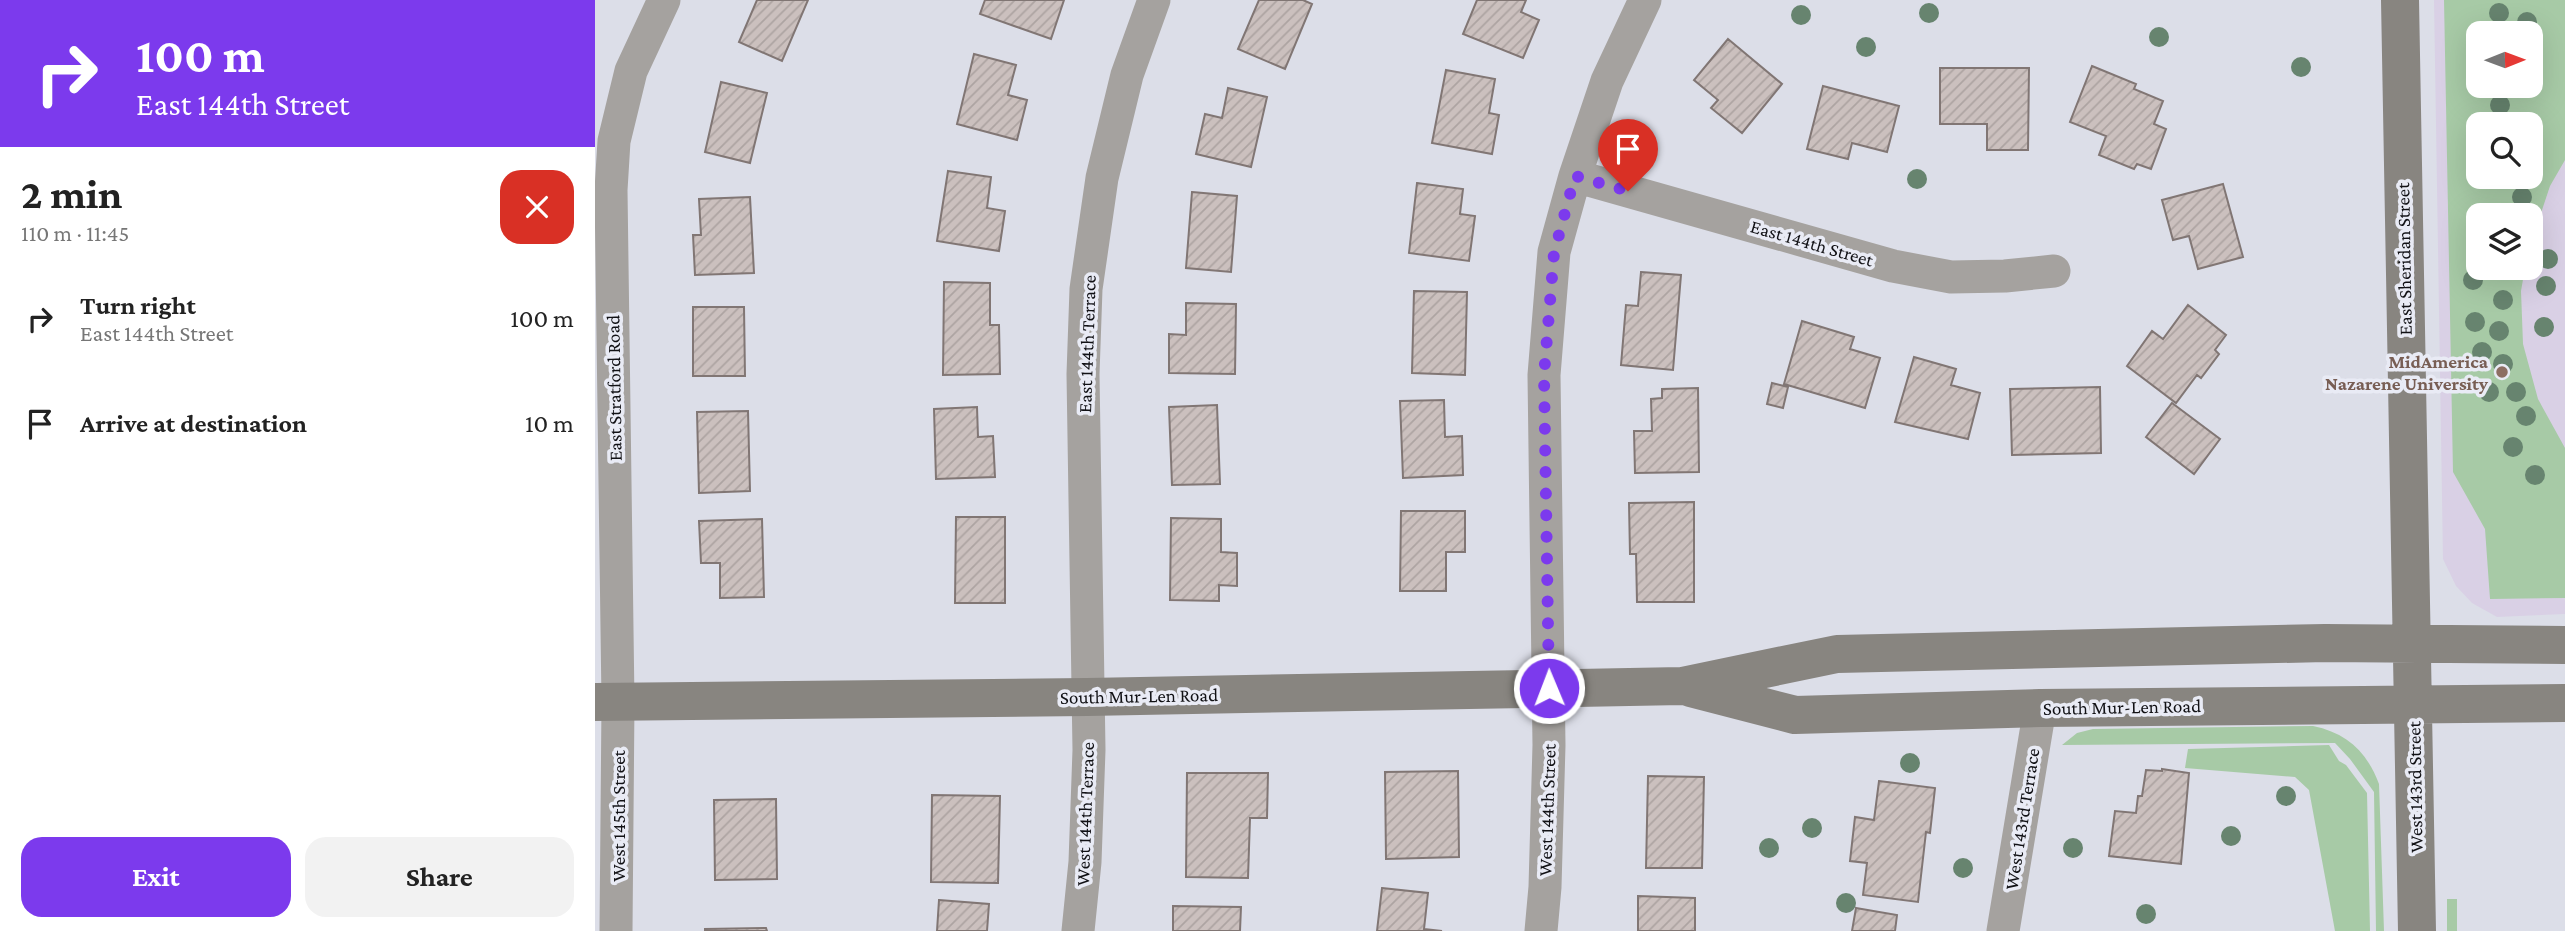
<!DOCTYPE html>
<meta charset="utf-8">
<style>
body{margin:0;font-family:"Crimson Pro",serif;background:#f2f2f2;color:#222;height:100vh;display:flex;flex-direction:column;font-size:26px;white-space:nowrap}
*{box-sizing:border-box;margin:0}
p{font-size:23px;color:#767676}
.icon{flex:none;width:38px;height:38px;fill:none;stroke:currentColor;stroke-width:2;stroke-linecap:round;stroke-linejoin:round}
.map{position:relative;flex:1;overflow:hidden}
.drawer{display:flex;flex-direction:column;background:#fff;width:595px}
.drawer>*{flex:none}
.hud{background:#7c3aed;color:#fff;overflow:hidden}
.needle{width:46px;rotate:89deg}
.fabs{position:absolute;left:1871px;top:21px;display:grid;gap:14px}
.fabs a{display:grid;place-items:center;width:77px;height:77px;border-radius:14px;background:#fff;box-shadow:0 7px 28px #0002;font-size:35px}
.pin{position:absolute;display:grid;place-items:center;width:60px;height:60px;color:#fff;margin:-72px -30px;border-radius:50% 50% 50% 0;rotate:-45deg;box-shadow:0 0 7px #0007}
.pin .icon{rotate:45deg}
.me{position:absolute;width:77px;margin:-38px;rotate:359deg;stroke-linejoin:round;filter:drop-shadow(0 0 5px #0008)}
.turn{display:flex;align-items:center;gap:24px;height:147px;padding:0 21px;font-size:32px}
.turn .icon{width:91px;height:91px;stroke-width:2.5}
.turn b{display:block;font-size:49px;line-height:60px}
.round{display:grid;place-items:center;flex:none;width:74px;height:74px;border-radius:21px;background:#f2f2f2}
.head{display:flex;align-items:center;justify-content:space-between;height:119px;padding:0 21px}
h1{font-size:42px;font-weight:700;line-height:52px}
.action{display:flex;gap:14px;margin-top:auto;padding:14px 21px}
.action a{flex:1;height:80px;border-radius:21px;background:#7c3aed;color:#fff;font-size:28px;font-weight:700;line-height:80px;text-align:center}
.action a+a{background:#f2f2f2;color:#222}
ul{padding:0;list-style:none}
li{display:flex;align-items:center;gap:21px;height:105px;padding:0 21px}
li div{flex:1}
li b{display:block;font-size:26px}
li em{font-style:normal}
main{display:flex;flex:1;min-height:0}
.map>svg:first-child{display:block}
.education{fill:#d9d0e5;fill-rule:evenodd}
.grass{fill:#a7caa6;fill-rule:evenodd}
.building{fill:url(#building-hatch);stroke:#817674;stroke-width:2}
.lines{fill:none;stroke-linecap:round;stroke-linejoin:round}
.street{stroke:#a5a29f;stroke-width:33}
.secondary{stroke:#888580;stroke-width:38}
.tree{fill:#67846f}
.route{stroke:#7c3aed;stroke-width:12;stroke-dasharray:0 21.6}
.education-dot{fill:#8d6e63;stroke:#e9ebf5;stroke-width:2.5}
.labels{text-anchor:middle;dominant-baseline:central;stroke-width:7;stroke-linejoin:round;paint-order:stroke}
.street-label{font-size:19px;fill:#111115;stroke:#e9ebf5}
.education-label{font-size:19px;font-weight:bold;fill:#785e54;stroke:#e9ebf5;text-anchor:end}
</style>
<main>
<section class="drawer">
<div class="hud">
<div class="turn"><svg class="icon" aria-label="right" viewBox="0 0 24 24"><path d="M7 20v-9h11M14 6l5 5-5 5"/></svg><div><b>100 m</b>East 144th Street</div></div>
</div>
<div class="head"><div><h1>2 min</h1><p>110 m · 11:45</p></div><a class="round" style="background:#d93025;color:#fff"><svg class="icon" aria-label="close" viewBox="0 0 24 24"><path d="M6 6l12 12M18 6L6 18"/></svg></a></div>
<ul>
<li><svg class="icon" aria-label="right" viewBox="0 0 24 24"><path d="M7 20v-9h11M14 6l5 5-5 5"/></svg><div><b>Turn right</b><p>East 144th Street</p></div><em>100 m</em></li>
<li><svg class="icon" aria-label="arrive" viewBox="0 0 24 24"><path d="M6 21V4h12l-3 4 3 4H6"/></svg><div><b>Arrive at destination</b></div><em>10 m</em></li>
</ul>
<div class="action"><a>Exit</a><a>Share</a></div>
</section>
<div class="map">
<svg width="1970" height="931" viewBox="0 0 1970 931">
<defs>
<pattern id="building-hatch" width="6" height="6" patternUnits="userSpaceOnUse" patternTransform="scale(1.75)"><rect width="6" height="6" fill="#cbc0be"/><path d="M-1 1l2-2M0 6l6-6M5 7l2-2" fill="none" stroke="#ada4a2"/></pattern>
</defs>
<rect width="100%" height="100%" fill="#dcdee8"/>
<path class="education" d="M1839,0H1970V614L1902,617L1877,603L1861,586L1848,559ZM1883,33H1936V86H1883ZM1883,124H1936V177H1883ZM1883,215H1936V268H1883Z"/>
<path class="grass" d="M1849,0H1970V160L1955,186L1936,243V215H1883V268H1930L1926,291L1928,344L1943,399L1970,448V598L1895,599L1890,529L1858,472ZM1936,33V86H1883V33ZM1936,124V177H1883V124Z
M1718,726C1752,733 1772,752 1784,784L1789,931H1781L1779,792L1755,759L1740,743L1467,745L1482,733L1498,729Z
M1734,745L1744,761L1751,765L1772,793L1775,931H1740L1714,790L1700,777L1590,768L1593,749Z
M1852,899H1862V931H1852Z"/>
<path class="building" d="M162,0H213L187,61L144,42Z
M390,0H469L456,39L385,14Z
M664,0H708L717,4L690,69L643,49Z
M882,0H931L926,12L944,20L928,58L868,34Z
M1133,39L1187,84L1147,133L1116,108L1123,100L1099,80Z
M379,54L421,65L413,95L432,100L422,140L362,124Z
M1497,66L1541,84L1539,89L1568,101L1559,124L1571,129L1556,169L1542,164L1539,169L1504,155L1511,136L1475,122Z
M1345,68H1434L1433,150H1392V124H1345Z
M851,70L900,79L894,113L904,115L897,154L837,143Z
M126,82L172,93L155,163L110,152Z
M1228,86L1304,106L1292,152L1257,143L1253,159L1212,149Z
M633,88L672,97L656,167L601,154L610,114L627,118Z
M353,171L396,177L392,208L410,211L404,251L342,241Z
M822,183L868,189L865,214L880,216L874,261L814,253Z
M1628,184L1648,257L1603,269L1594,236L1578,240L1567,200Z
M597,192L642,196L636,272L591,268Z
M155,197L159,273L100,275L98,235H106L104,199Z
M1046,272L1086,275L1078,370L1026,365L1031,305L1043,306Z
M349,282L395,283V325H404L405,374L348,375Z
M819,291L872,292L870,375L817,373Z
M591,303L641,304L640,374L574,373V334L591,335Z
M1593,305L1631,335L1620,350L1624,354L1606,378L1602,375L1581,403L1532,366L1557,331L1568,339Z
M98,307H149L150,376H98Z
M1207,321L1259,337L1255,349L1285,358L1270,408L1189,384Z
M1319,357L1361,369L1356,385L1385,393L1373,439L1300,422Z
M1177,383L1193,387L1188,408L1172,404Z
M1505,387L1506,453L1417,455L1415,389Z
M1103,388L1104,472L1040,473L1039,431H1057L1056,399L1067,398V389Z
M849,400L850,437L867,436L868,475L808,478L805,401Z
M1577,403L1625,439L1599,474L1551,437Z
M622,405L625,484L577,485L574,407Z
M382,407L383,437L398,436L400,477L341,479L339,409Z
M153,411L155,491L104,493L102,412Z
M1099,502V602H1042L1041,554H1035L1034,503Z
M806,511H870V552H851V591H805Z
M361,517H410V603H360Z
M576,518L626,519V552L642,553V586L624,585V601L575,600Z
M167,519L169,597L125,598V563H106L104,521Z
M1567,769L1594,773L1586,864L1514,856L1520,811L1541,813L1543,796H1547L1551,770L1567,771Z
M863,771L864,857L791,859L790,772Z
M592,773H673L672,818H655L653,878L591,877Z
M1053,776L1109,777L1107,868H1051Z
M1284,781L1340,788L1335,833L1331,832L1323,902L1268,895L1272,863L1255,861L1260,817L1279,820Z
M337,795L405,796L403,883L336,882Z
M181,799L182,879L120,880L119,800Z
M787,888L833,893L829,929L847,931H782Z
M1043,896L1100,898V931H1043Z
M344,900L394,904L392,931H342Z
M578,906L646,907L645,931H578Z
M1261,908L1302,915L1300,931H1257Z
M171,928L172,931H110V929Z"/>
<g class="lines">
<path class="street" d="M980,176L1298,266L1356,277L1410,276L1459,271
M21,931L23,702L16,190L19,141L36,71L69,0
M483,931L490,862L494,750L488,374L491,289L507,178L532,75L559,0
M946,931L950,887L954,745L949,375L959,252L980,176L1012,81L1050,0
M1408,931L1445,708"/>
<path class="secondary" d="M1805,0L1822,931
M1096,688L1200,715L1445,708L1970,703
M0,702L492,697L1087,686L1242,654L1730,643L1970,645"/>
</g>
<g class="tree">
<circle cx="1334" cy="13" r="10"/>
<circle cx="1904" cy="13" r="10"/>
<circle cx="1206" cy="15" r="10"/>
<circle cx="1932" cy="22" r="10"/>
<circle cx="1564" cy="37" r="10"/>
<circle cx="1271" cy="47" r="10"/>
<circle cx="1706" cy="67" r="10"/>
<circle cx="1905" cy="105" r="10"/>
<circle cx="1322" cy="179" r="10"/>
<circle cx="1927" cy="197" r="10"/>
<circle cx="1953" cy="259" r="10"/>
<circle cx="1878" cy="280" r="10"/>
<circle cx="1951" cy="286" r="10"/>
<circle cx="1908" cy="300" r="10"/>
<circle cx="1880" cy="322" r="10"/>
<circle cx="1949" cy="327" r="10"/>
<circle cx="1904" cy="331" r="10"/>
<circle cx="1887" cy="352" r="10"/>
<circle cx="1908" cy="364" r="10"/>
<circle cx="1894" cy="392" r="10"/>
<circle cx="1921" cy="392" r="10"/>
<circle cx="1931" cy="416" r="10"/>
<circle cx="1918" cy="447" r="10"/>
<circle cx="1940" cy="475" r="10"/>
<circle cx="1315" cy="763" r="10"/>
<circle cx="1691" cy="796" r="10"/>
<circle cx="1217" cy="828" r="10"/>
<circle cx="1636" cy="836" r="10"/>
<circle cx="1174" cy="848" r="10"/>
<circle cx="1478" cy="848" r="10"/>
<circle cx="1368" cy="868" r="10"/>
<circle cx="1251" cy="903" r="10"/>
<circle cx="1551" cy="914" r="10"/>
</g>
<g class="lines">
<path class="route" d="M954,688L949,375L959,253L980,176L1033,191"/>
</g>
<circle class="education-dot" cx="1907" cy="372" r="7"/>
<g class="labels">
<g class="street-label">
<text transform="translate(1217 243) rotate(16)">East 144th Street</text>
<text transform="translate(1809 259) rotate(-91)">East Sheridan Street</text>
<text transform="translate(492 344) rotate(-88)">East 144th Terrace</text>
<text transform="translate(19 388) rotate(-91)">East Stratford Road</text>
<text transform="translate(544 696) rotate(-1)">South Mur-Len Road</text>
<text transform="translate(1527 707) rotate(-1)">South Mur-Len Road</text>
<text transform="translate(1820 787) rotate(-91)">West 143rd Street</text>
<text transform="translate(952 810) rotate(-88)">West 144th Street</text>
<text transform="translate(490 814) rotate(-88)">West 144th Terrace</text>
<text transform="translate(23 816) rotate(-90)">West 145th Street</text>
<text transform="translate(1427 819) rotate(-81)">West 143rd Terrace</text>
</g>
<g class="education-label">
<text x="1893" y="361">MidAmerica<tspan x="1893" dy="22">Nazarene University</tspan></text>
</g>
</g>
</svg>
<div class="fabs">
<a><svg class="needle" viewBox="-14 -14 28 28"><path d="M0-13l5 13h-10z" fill="#e53935"/><path d="M0 13l5-13h-10z" fill="#767676"/></svg></a>
<a><svg class="icon" aria-label="search" viewBox="0 0 24 24"><circle cx="10" cy="10" r="6"/><path d="M15 15l6 6"/></svg></a>
<a><svg class="icon" aria-label="layers" viewBox="0 0 24 24"><path d="M12 4l9 5-9 5-9-5zM3 14l9 5 9-5"/></svg></a>
</div>
<div class="pin" style="left:1033px;top:191px;background:#d93025"><svg class="icon" aria-label="arrive" viewBox="0 0 24 24"><path d="M6 21V4h12l-3 4 3 4H6"/></svg></div>
<svg class="me" style="left:954px;top:688px" viewBox="-20 -20 40 40"><circle r="17" fill="#7c3aed" stroke="#fff" stroke-width="3"/><path d="M0-11L8 9 0 5-8 9z" fill="#fff"/></svg>
</div>
</main>
